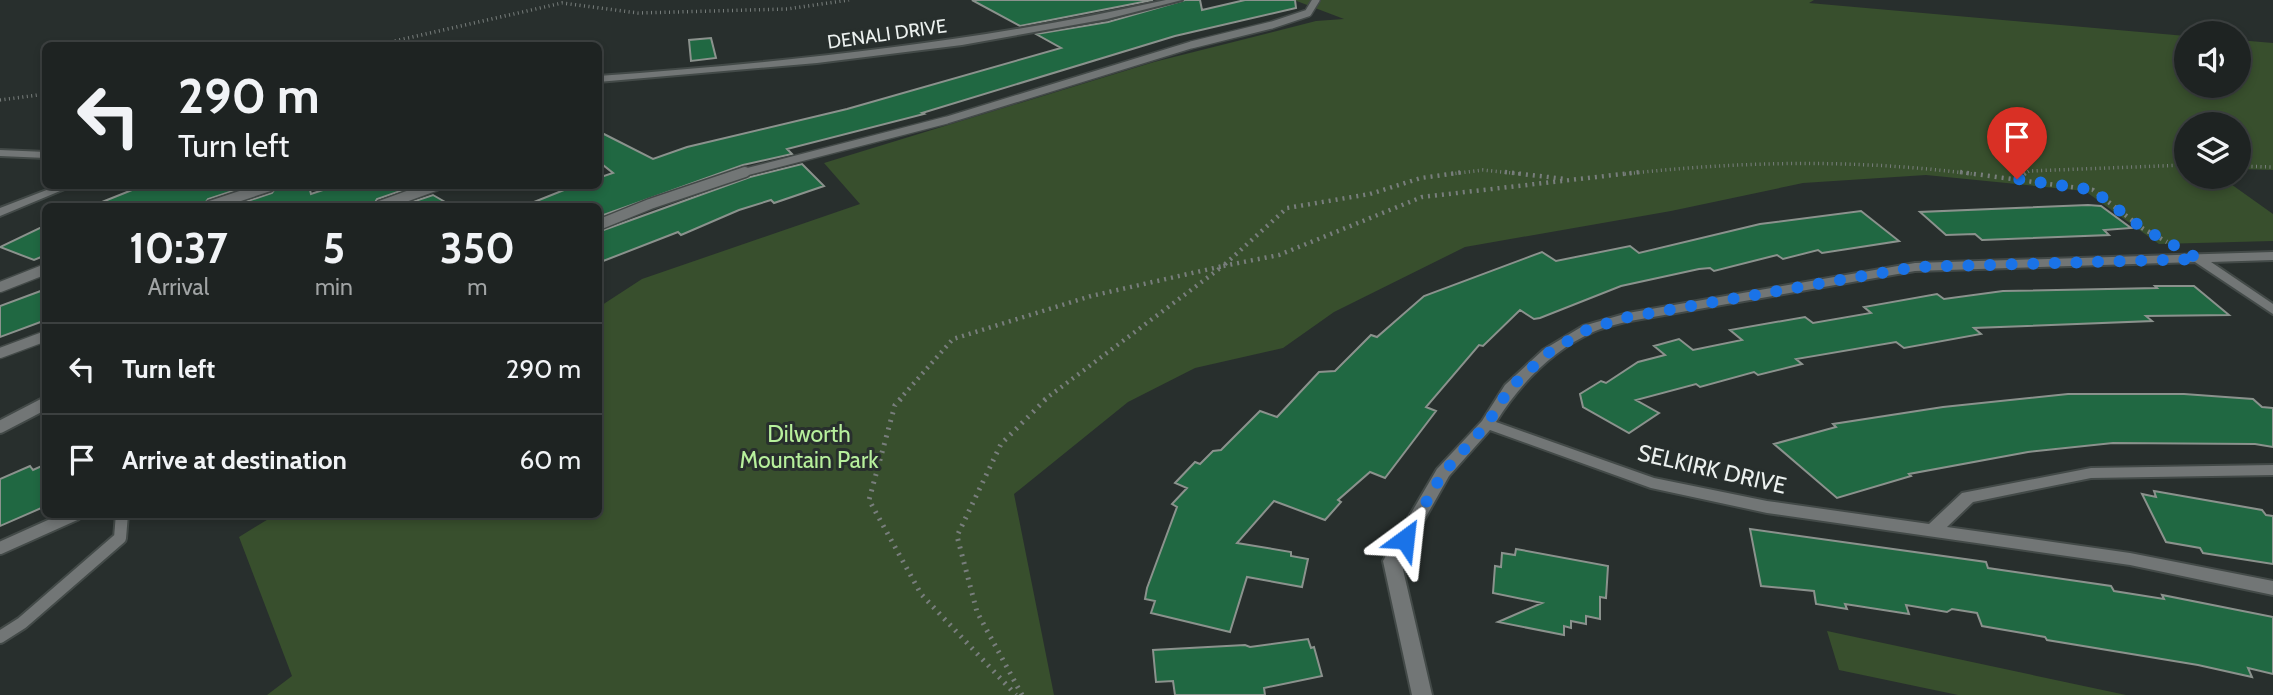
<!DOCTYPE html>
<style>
body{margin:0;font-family:Cabin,sans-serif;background:#2b2f2f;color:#f1f3f6;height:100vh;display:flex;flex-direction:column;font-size:26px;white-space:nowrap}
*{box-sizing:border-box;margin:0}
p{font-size:23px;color:#a1a4a5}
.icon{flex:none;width:38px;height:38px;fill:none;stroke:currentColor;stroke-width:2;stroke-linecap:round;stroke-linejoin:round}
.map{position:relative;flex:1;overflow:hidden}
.side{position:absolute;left:42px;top:203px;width:560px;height:315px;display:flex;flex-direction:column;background:#1e2322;border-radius:10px;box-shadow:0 4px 10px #0003,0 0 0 2px #3c4040}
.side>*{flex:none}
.top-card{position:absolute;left:42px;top:42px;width:560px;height:147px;border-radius:10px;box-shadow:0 4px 10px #0003,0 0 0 2px #3c4040;background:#1e2322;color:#f1f3f6;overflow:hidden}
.tools{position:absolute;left:2174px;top:21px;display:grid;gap:14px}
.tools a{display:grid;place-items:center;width:77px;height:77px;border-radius:50%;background:#1e2322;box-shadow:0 4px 10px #0003,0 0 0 2px #3c4040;font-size:35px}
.pin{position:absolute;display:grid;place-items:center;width:60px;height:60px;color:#fff;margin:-72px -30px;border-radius:50% 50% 50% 0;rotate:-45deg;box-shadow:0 0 7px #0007}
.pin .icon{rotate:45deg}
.me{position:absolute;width:77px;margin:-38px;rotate:30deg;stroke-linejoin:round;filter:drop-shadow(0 0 5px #0008)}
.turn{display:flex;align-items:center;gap:24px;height:147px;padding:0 21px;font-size:32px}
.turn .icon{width:91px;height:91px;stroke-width:2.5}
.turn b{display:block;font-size:49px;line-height:60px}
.eta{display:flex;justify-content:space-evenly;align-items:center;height:119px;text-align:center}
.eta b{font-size:42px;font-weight:700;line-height:49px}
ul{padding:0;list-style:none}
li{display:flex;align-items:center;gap:21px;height:91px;padding:0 21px;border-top:2px solid #3c4040}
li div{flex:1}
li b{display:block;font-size:26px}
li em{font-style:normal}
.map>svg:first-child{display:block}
.green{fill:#384f2d}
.building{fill:#206842;stroke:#8b928d;stroke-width:2}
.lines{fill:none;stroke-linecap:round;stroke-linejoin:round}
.lane-far2-casing{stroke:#434a48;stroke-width:10}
.lane-far1-casing{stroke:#434a48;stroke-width:13}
.lane-casing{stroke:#434a48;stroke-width:16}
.street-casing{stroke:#434a48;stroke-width:4}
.path-far2{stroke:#787e7c;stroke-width:3.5;stroke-dasharray:1 3.5;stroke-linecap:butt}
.path-far1{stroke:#787e7c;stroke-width:4.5;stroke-dasharray:2 5;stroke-linecap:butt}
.path{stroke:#787e7c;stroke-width:5;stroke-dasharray:2 6;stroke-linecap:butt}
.lane-far2{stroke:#727676;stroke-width:7}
.lane-far1{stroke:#727676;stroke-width:10}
.lane{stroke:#727676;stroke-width:12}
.street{fill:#727676;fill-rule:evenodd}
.route{stroke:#1a73e8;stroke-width:12;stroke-dasharray:0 21.6}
.labels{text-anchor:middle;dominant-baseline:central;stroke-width:6;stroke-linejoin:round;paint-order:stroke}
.far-street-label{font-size:19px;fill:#ecf1ef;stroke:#282f2d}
.park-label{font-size:23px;fill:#b7f09c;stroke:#282f2d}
.street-label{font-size:23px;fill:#ecf1ef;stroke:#282f2d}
</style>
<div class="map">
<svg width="2273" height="695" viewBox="0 0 2273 695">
<rect width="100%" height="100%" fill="#282f2d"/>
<path class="green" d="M1294,0H1814L1809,3L2186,36V86H2238V40L2273,43V170L2238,169V124H2186V177H2221L2273,214V241L2159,244L2085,191L1926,175L1803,183L1671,211L1465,247L1334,312L1283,348L1195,368L1128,402L1014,494L1054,695H267L292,676L239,537L275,515L598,514L599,307L642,279L860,204L824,163L1154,62L1316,21L1344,19Z
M1827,631L2126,695H1958L1839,670Z"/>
<path class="building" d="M972,0H1153L1020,26Z
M1185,0H1200L1202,10L1245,0H1295L1296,8L1175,36L922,113L924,114L787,149L792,154L743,165L598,217V206H524L574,186H598V178L613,173L598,161V131L653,159L687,147L847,109L1061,48L1036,34L1108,22Z
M711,38L716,58L691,61L689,40Z
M802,164L824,186L774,203L771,200L739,210L681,235L678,232L598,263V232L750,177Z
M142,186H248L208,199L203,206H92Z
M277,186H309L311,194L335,186H415L377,199L373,206H232L272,193Z
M433,195L452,206H400Z
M2088,205L2101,206L2131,228L2104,230L2109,235L1982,240L1975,234L1946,235L1920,212Z
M1861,211L1899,241L1822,253L1818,250L1783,259L1777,255L1714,271L1710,268L1699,269L1621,286L1540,318L1534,319L1520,310L1483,346L1479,345L1426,407L1436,411L1385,478L1370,472L1338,500L1341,502L1325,520L1274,501L1237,543L1291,552V556L1308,559L1302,587L1247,577L1230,632L1151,613L1155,601L1145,599L1147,588L1177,507L1172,504L1187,488L1175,483L1195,462L1200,464L1213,451L1221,450L1260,411L1277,417L1319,372L1335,371L1371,335L1377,337L1424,296L1542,252L1556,261L1630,246L1639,253L1760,224Z
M46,225V255L34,260L0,247Z
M2155,286H2194L2229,315L2146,316L2152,321L1974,328L1981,334L1904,348L1896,342L1796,359L1802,364L1758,375L1754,372L1700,387L1696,384L1636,400L1659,413L1629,433L1583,407L1580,394L1601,381L1606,383L1638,362L1665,355L1654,346L1679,339L1693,350L1742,340L1730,330L1805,317L1813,323L1871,313L1864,307L1937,294L1944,299L2003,291L2157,288Z
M46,289V320L0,337V306Z
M2068,394H2184L2253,399L2262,407L2273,408V447L2255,444L2113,443L2028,452L1909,474L1911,476L1837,498L1774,444L1836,427L1833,424L1943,407Z
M46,464V506L0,526V479L30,466L33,470Z
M2154,491L2262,510L2266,515L2273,516V564L2203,553L2200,548L2166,542L2142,494L2156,497Z
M1750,529L1986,562L1988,568L2111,586L2114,591L2164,599L2162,595L2273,617V674L2248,668L2252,677L2198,665L2047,640L2045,637L1982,626L1977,613L1952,609L1947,612L1906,605L1909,614L1845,604L1847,609L1816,604L1814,591L1761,586Z
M1516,549L1608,566L1606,598L1600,597V619L1586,616V624L1571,621V628L1564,626V635L1498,622L1542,603L1493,593L1495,566L1501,567L1502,553L1515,555Z
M1308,639L1311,648L1314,647L1322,676L1264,688L1265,695H1175L1173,681L1156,682L1153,650L1245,645L1250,647Z"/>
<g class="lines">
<g class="lane-far2-casing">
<path id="lane-far2" d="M738,174L947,120L1191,45L1272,25L1308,13L1316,0"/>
</g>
<g class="lane-far1-casing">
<path id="lane-far1" d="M210,206L270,186
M380,206L435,186
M598,225L650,204L745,172
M0,287L46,269
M0,353L46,336"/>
</g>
<g class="lane-casing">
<path id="lane" d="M0,427L46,403
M0,548L76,514
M0,637L22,623L120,538L122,514"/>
</g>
<g class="street-casing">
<path id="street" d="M1166,0H1182L1107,19L962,45L817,63L598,82V76C790,62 979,42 1166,0Z
M0,150L46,152V158L0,156Z
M57,186H72L0,216V208Z
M2273,252V260L2211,262L2273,304V314L2195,262L1915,271L1630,321C1618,324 1604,327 1593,332C1551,351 1520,384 1496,422L1654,478L1767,501L1929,524L1962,493L2091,468L2273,465V475L2091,478L1973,502L1947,527L2130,553L2273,581V595L2130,565L1767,513L1651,488L1490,430L1449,476L1401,561L1432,695H1412L1383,561L1437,469L1482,421L1505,385L1543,350L1583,326L1628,313L1915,263Z"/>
</g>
<path class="path-far2" d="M373,46L562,3L638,13L787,9L849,0
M0,100L46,94
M2238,166L2273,167
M1451,174L1483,170L1521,174
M1625,174C1741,161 1857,159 1973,174
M2024,174L2029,171L2186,165"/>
<path class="path-far1" d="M1505,172L1565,179
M1960,172L2093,190L2142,228L2167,242
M2018,178L2027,172
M899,400L953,339L1091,296L1223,266L1287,208L1370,194L1421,178L1464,172
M1044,400L1223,266L1279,255L1422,197L1640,172"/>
<path class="path" d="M901,399L895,405L869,500L921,594L1016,695
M1022,695L977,612L957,536L1001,444L1046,399"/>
<use href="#lane-far2" class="lane-far2"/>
<use href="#lane-far1" class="lane-far1"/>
<use href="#lane" class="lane"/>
<use href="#street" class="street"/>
</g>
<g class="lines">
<path class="route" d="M1405,539L1443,473L1487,424L1510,388L1548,353L1588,329L1628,317L1915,267L2199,259L2142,228L2093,190L2017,179"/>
</g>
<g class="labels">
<g class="far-street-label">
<text transform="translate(887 34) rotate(-8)">DENALI DRIVE</text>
</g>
<g class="park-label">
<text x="809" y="434">Dilworth<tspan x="809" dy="26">Mountain Park</tspan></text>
</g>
<g class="street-label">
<text transform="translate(1712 469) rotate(13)">SELKIRK DRIVE</text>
</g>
</g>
</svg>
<div class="tools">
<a><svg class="icon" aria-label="sound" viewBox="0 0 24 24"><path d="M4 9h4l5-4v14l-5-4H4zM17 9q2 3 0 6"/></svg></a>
<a><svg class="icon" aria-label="layers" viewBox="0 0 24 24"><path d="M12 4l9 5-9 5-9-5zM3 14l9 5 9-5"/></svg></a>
</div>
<div class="pin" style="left:2017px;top:179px;background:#d93025"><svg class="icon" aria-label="arrive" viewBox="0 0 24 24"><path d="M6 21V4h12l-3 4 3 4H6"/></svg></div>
<svg class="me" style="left:1405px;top:539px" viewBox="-20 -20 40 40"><path d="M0-17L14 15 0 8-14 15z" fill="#1a73e8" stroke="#fff" stroke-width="4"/></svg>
<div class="top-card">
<div class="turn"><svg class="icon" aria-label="left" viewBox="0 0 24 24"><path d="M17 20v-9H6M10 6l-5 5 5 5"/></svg><div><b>290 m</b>Turn left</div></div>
</div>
<section class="side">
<div class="eta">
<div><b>10:37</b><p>Arrival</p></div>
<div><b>5</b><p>min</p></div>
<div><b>350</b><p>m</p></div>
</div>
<ul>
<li><svg class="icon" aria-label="left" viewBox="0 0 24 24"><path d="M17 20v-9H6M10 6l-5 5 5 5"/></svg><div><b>Turn left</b></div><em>290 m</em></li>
<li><svg class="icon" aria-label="arrive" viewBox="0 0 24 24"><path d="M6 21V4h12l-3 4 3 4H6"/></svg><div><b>Arrive at destination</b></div><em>60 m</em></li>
</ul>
</section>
</div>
